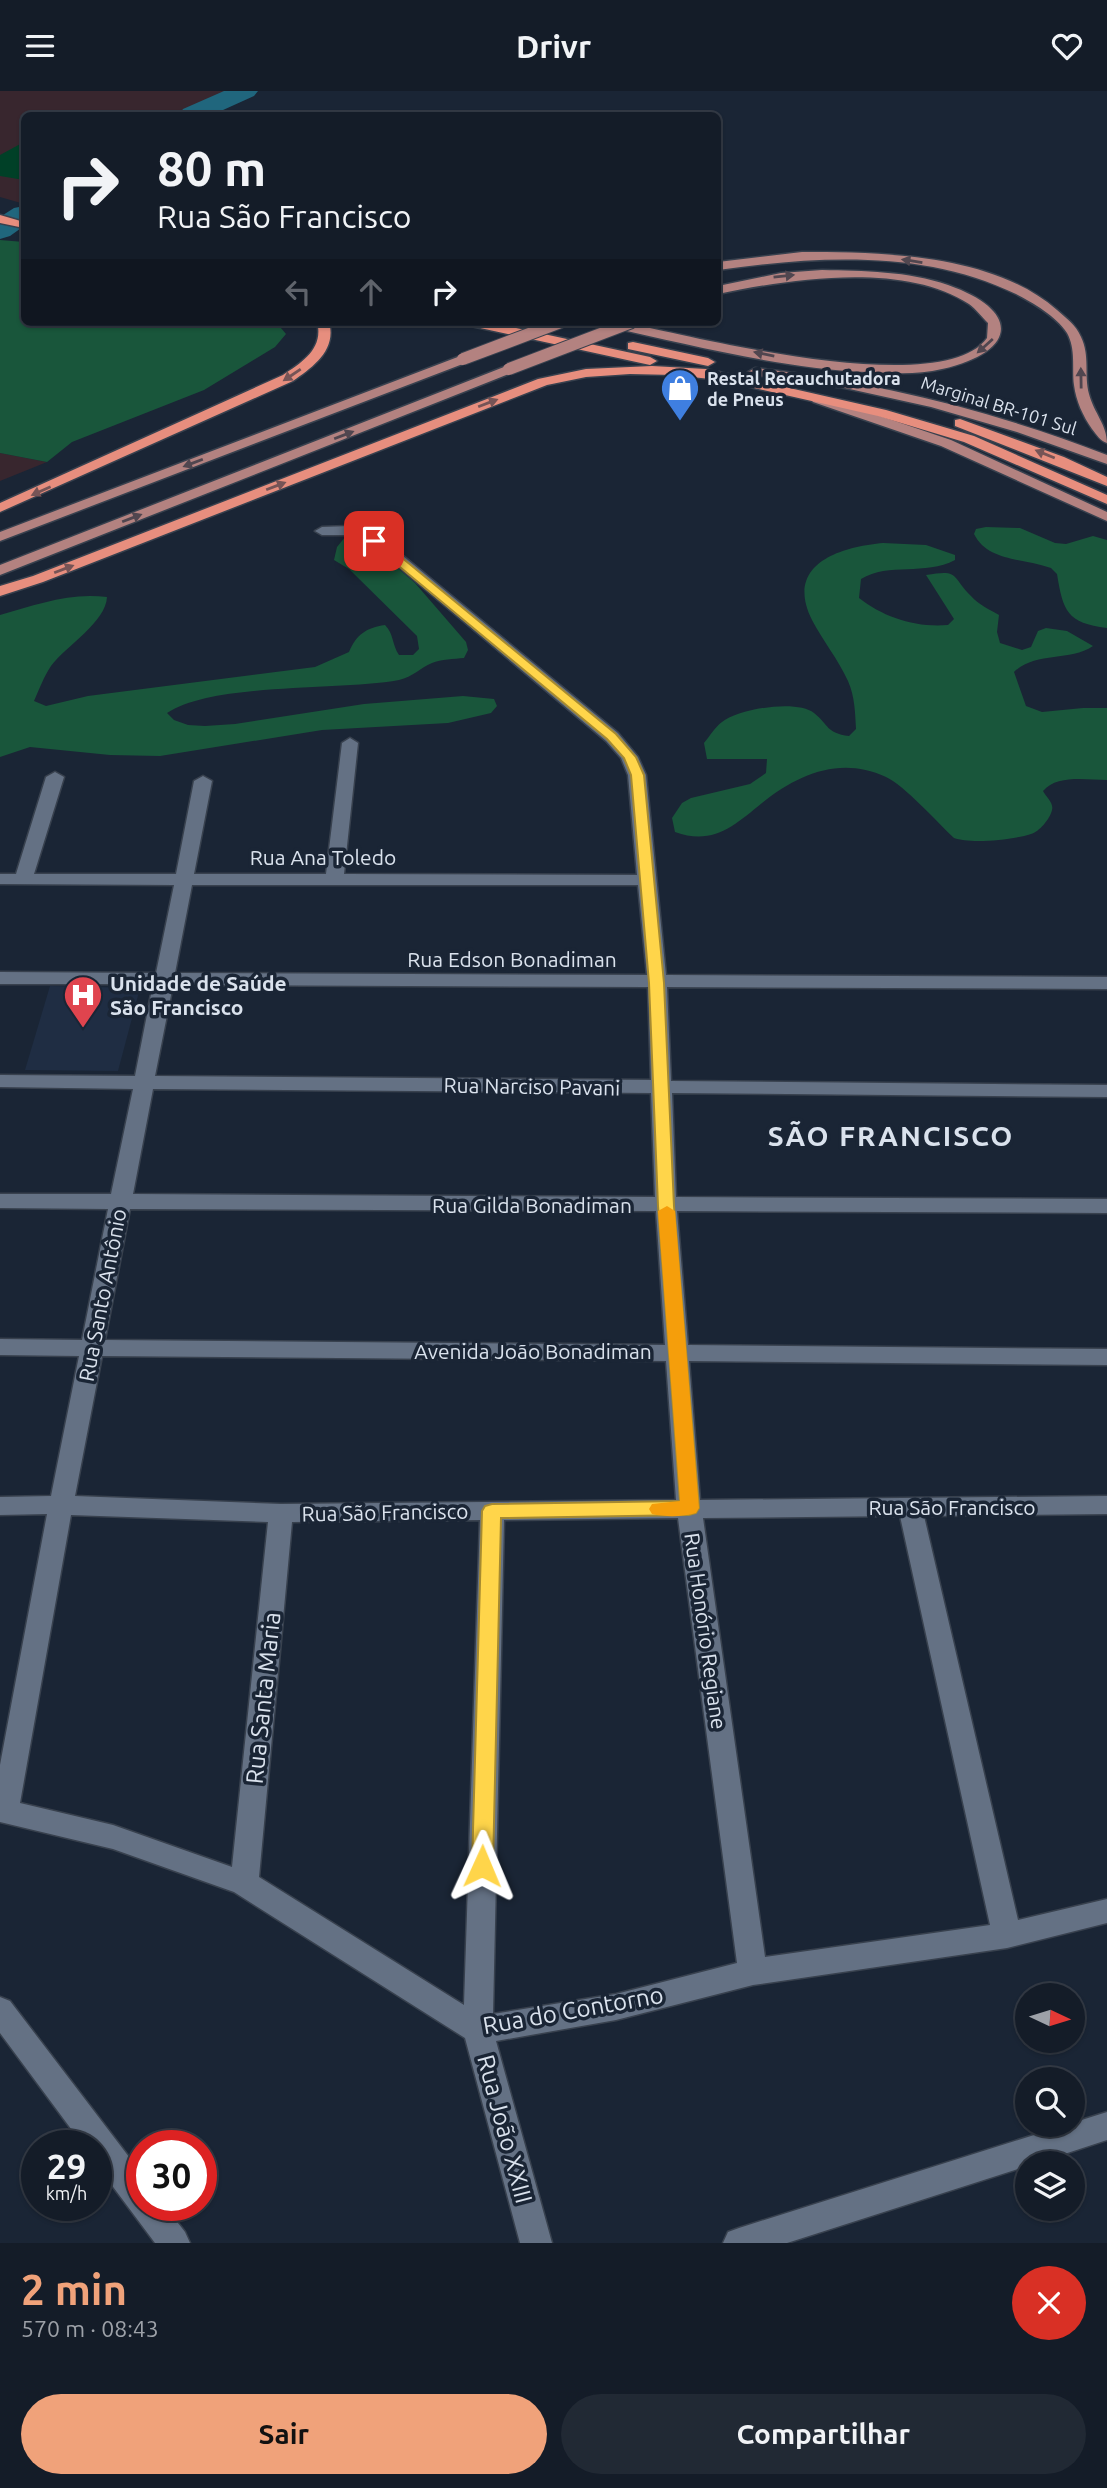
<!DOCTYPE html>
<html lang="pt">
<meta charset="utf-8">
<style>
body{margin:0;font-family:Ubuntu,sans-serif;background:#212934;color:#f1f3f6;height:100vh;display:flex;flex-direction:column;font-size:26px;white-space:nowrap}
*{box-sizing:border-box;margin:0}
p{font-size:23px;color:#9da1a8}
.icon{flex:none;width:38px;height:38px;fill:none;stroke:currentColor;stroke-width:2;stroke-linecap:round;stroke-linejoin:round}
.map{position:relative;height:2152px;overflow:hidden}
.details{display:flex;flex-direction:column;background:#141c28;flex:1}
.details>*{flex:none}
.hud{position:absolute;left:21px;top:21px;width:700px;height:214px;border-radius:10px;box-shadow:0 2px 5px #0004,0 0 0 2px #333a45;background:#141c28;color:#f1f3f6;overflow:hidden}
.needle{width:46px;rotate:94deg}
.controls{position:absolute;left:1015px;top:1892px;display:grid;gap:14px}
.controls a{display:grid;place-items:center;width:70px;height:70px;border-radius:50%;background:#141c28;box-shadow:0 2px 5px #0004,0 0 0 2px #333a45;font-size:35px}
.speed{position:absolute;left:21px;top:2039px;display:flex;gap:14px;font-size:35px;font-weight:700;text-align:center}
.speed>*{display:grid;place-content:center;width:91px;height:91px;border-radius:50%;background:#141c28;box-shadow:0 2px 5px #0004,0 0 0 2px #333a45;line-height:1}
.speed small{font-size:18px;font-weight:400}
.speed .limit{border:10px solid #d22;background:#fff;color:#111}
.pin{position:absolute;display:grid;place-items:center;width:60px;height:60px;color:#fff;margin:-30px;border-radius:14px;box-shadow:0 4px 10px #0006}
.me{position:absolute;width:77px;margin:-38px;rotate:1deg;stroke-linejoin:round;filter:drop-shadow(0 0 5px #0008)}
.turn{display:flex;align-items:center;gap:24px;height:147px;padding:0 21px;font-size:32px}
.turn .icon{width:91px;height:91px;stroke-width:2.5}
.turn b{display:block;font-size:49px;line-height:60px}
.lanes{display:flex;align-items:center;height:66px;padding:0 21px;background:#0003;justify-content:center;gap:35px;direction:ltr}
.lanes .off{opacity:.35}
.round{display:grid;place-items:center;flex:none;width:74px;height:74px;border-radius:37px;background:#212934}
.summary{display:flex;align-items:center;justify-content:space-between;height:119px;padding:0 21px}
h1{font-size:42px;font-weight:600;line-height:52px;color:#f0a27a}
.primary-button{display:flex;gap:14px;margin-top:auto;padding:14px 21px}
.primary-button a{flex:1;height:80px;border-radius:42px;background:#f0a27a;color:#111;font-size:28px;font-weight:600;line-height:80px;text-align:center}
.primary-button a+a{background:#212934;color:#f1f3f6}
header{display:flex;justify-content:space-between;align-items:center;height:91px;padding:0 21px;background:#141c28;font-size:32px;font-weight:600}
.map>svg:first-child{display:block}
.industrial{fill:#38262e}
.built{fill:#1f2d43}
.green{fill:#004027}
.forest{fill:#19563b}
.lines{fill:none;stroke-linecap:round;stroke-linejoin:round}
.river{fill:#20667d;fill-rule:evenodd}
.minor-casing{stroke:#38414e;stroke-width:3}
.major-casing{stroke:#38414e;stroke-width:3}
.highway-casing{stroke:#38414e;stroke-width:3}
.minor{fill:#647184;fill-rule:evenodd}
.major{fill:#b38280;fill-rule:evenodd}
.highway{fill:#e78e7e;fill-rule:evenodd}
.major-bridge-casing{stroke:#38414e;stroke-width:14;stroke-linecap:butt}
.major-bridge{stroke:#b38280;stroke-width:12}
.oneway{fill:#50464f}
.oneway2{fill:#765456}
.route{fill:#ffd54a;stroke:#a68a30;stroke-width:2}
.slow{fill:#f59e0b}
.labels{text-anchor:middle;dominant-baseline:central;stroke-width:7;stroke-linejoin:round;paint-order:stroke}
.far-poi-label{font-size:18px;font-weight:bold;fill:#dae2ed;stroke:#1a2535;text-anchor:start}
.far-street-label{font-size:18px;fill:#dae2ed;stroke:#1a2535}
.street-label{font-size:21px;fill:#dae2ed;stroke:#1a2535}
.poi-label{font-size:21px;font-weight:bold;fill:#dae2ed;stroke:#1a2535;text-anchor:start}
.near-street-label{font-size:24px;fill:#dae2ed;stroke:#1a2535}
.district-label{font-size:28px;font-weight:bold;letter-spacing:2px;fill:#dae2ed;stroke:#1a2535}
</style>
<header><svg class="icon" aria-label="menu" viewBox="0 0 24 24"><path d="M4 6h16M4 12h16M4 18h16"/></svg>Drivr<svg class="icon" aria-label="heart" viewBox="0 0 24 24"><path d="M12 20l-8-8c-3-5 5-10 8-4 3-6 11-1 8 4z"/></svg></header>
<div class="map">
<svg width="1107" height="2152" viewBox="0 0 1107 2152">
<rect width="100%" height="100%" fill="#1a2535"/>
<path class="industrial" d="M0,0H235L188,24H24V110L21,112L0,106Z
M0,362L47,371L0,390Z"/>
<path class="built" d="M50,895L140,897L118,980L25,979Z"/>
<path class="green" d="M24,51V89L0,85V64Z"/>
<path class="forest" d="M0,149L24,151V231H276L286,243L275,256L204,299L72,351L47,371L0,362Z
M986,436L1020,437L1055,452L1066,453L1093,445L1107,449V537C1067,532 1063,520 1057,483L1051,477C1024,467 988,471 974,443L976,438Z
M358,443L415,492L466,551L468,559L464,567C454,568 441,568 432,572C420,577 413,586 399,589C338,600 214,591 167,622L174,629L188,634L205,635L235,633L364,613L463,605L494,608L497,615L491,622L448,632L322,639L160,665L110,664L30,656L0,666V524C35,514 70,501 107,506C106,531 66,555 51,575C44,585 39,599 34,610L46,615L88,605L315,576L349,561C357,543 366,537 385,534C394,543 392,554 399,564H413L419,558L417,545L349,478L334,469L337,456L346,445Z
M883,452L926,454L955,464V469C925,485 889,471 861,488L859,507C883,526 916,537 948,534L954,528L926,484C960,478 951,485 971,505C978,513 990,519 999,524L997,541L1000,552L1022,559L1031,556L1038,540L1046,537L1067,540L1093,555C1069,571 1036,560 1014,581L1026,615L1042,621L1083,617H1107V689C1088,689 1057,683 1043,700C1046,706 1054,712 1052,719C1050,728 1039,741 1031,743C1013,749 970,753 954,747C937,731 905,695 886,686C840,665 799,683 762,712C735,734 713,755 675,741L672,727L682,712L691,707L750,693L766,682L767,668H707L704,652C710,645 715,636 722,631C738,618 797,608 814,622C829,634 826,642 849,645L856,638C855,622 855,606 848,590C838,568 823,550 812,529C784,473 840,456 883,452Z"/>
<g class="lines">
<path class="river" d="M224,0H258L254,5L212,24H179L183,18Z
M24,115V135L10,145L0,148V126L14,117Z"/>
<g class="minor-casing">
<path id="minor" d="M350,435L369,440L391,455L618,642L638,666L646,684L666,884L1107,886V898L667,896L671,990L1107,994V1006L672,1002L676,1106L1107,1108V1122L677,1120L688,1254L1107,1258V1274L689,1270L700,1409L1107,1405V1423L924,1425L1018,1829L1107,1808V1832L1007,1857L753,1894L616,1929L496,1950L552,2152H520L465,1947L234,1801L113,1758L0,1731V1674L47,1423L0,1424V1406L51,1405L79,1265L0,1264V1248L82,1249L108,1118L0,1117V1103H111L133,998L0,996V984L135,985L153,893H0V881L156,882L174,794L0,793V783H16L46,686L55,681L64,686L34,783H176L194,690L203,685L212,690L194,783H326L342,652L350,647L358,652L344,783L637,784L628,684L621,667L606,650L381,461L351,444H322L315,440L322,436ZM192,794H638L647,884L175,882ZM173,894L648,896L651,989L155,985ZM153,998L651,1002L655,1106L133,1103ZM130,1118L656,1120L665,1254L105,1249ZM102,1265L666,1270L676,1409L281,1413L75,1405ZM71,1424L268,1431L232,1776L113,1734L20,1712ZM900,1425L990,1834L765,1866L703,1427ZM678,1427L737,1872L616,1903L493,1923L504,1429ZM480,1429L464,1914L259,1786L292,1431Z
M0,1906L10,1910L142,2083V2114H164L185,2141L190,2152H155L96,2073V2054H83L0,1942Z
M1107,2021V2049L1037,2072H1027V2075L787,2152H723L728,2141L739,2137Z"/>
</g>
<g class="major-casing">
<path id="major" d="M802,161C882,161 993,163 1057,219C1066,227 1076,234 1081,246C1090,264 1084,285 1089,303C1094,322 1107,334 1107,352C1100,350 1097,344 1092,338C1083,325 1076,310 1074,294C1072,277 1076,258 1067,242C1056,225 1033,212 1016,203C924,158 816,165 718,179V171Z
M822,179C863,180 908,180 948,194C1022,220 1017,261 942,278C918,284 892,282 867,281C779,277 691,254 605,235L599,231H623C690,245 942,310 987,247L988,232C982,226 976,218 969,213C904,170 789,188 718,203V195L781,182Z
M463,264L470,268L468,271L0,450V441Z
M509,274L514,275V281L0,484V474Z
M755,277C877,291 993,320 1107,364V373L1017,341L931,316L845,297L750,284L748,281Z
M818,304L951,349L1107,421V430L941,355L813,311L811,308Z"/>
</g>
<g class="highway-casing">
<path id="highway" d="M0,124L24,131V137L0,132Z
M317,231H329C337,259 313,276 293,290L0,421V412L283,284C303,271 324,257 317,231Z
M465,231H489L650,266L657,270L650,274L471,235Z
M633,251L708,267L715,271L708,275L628,258V252Z
M652,275L706,278L886,319L974,345L1107,404V413L964,351L878,325L719,289L674,284L630,283L586,286L547,294L43,491L0,505V495L33,485L538,288L586,278Z
M960,328L1064,366L1107,386V395L955,335V329Z"/>
</g>
<use href="#minor" class="minor"/>
<use href="#major" class="major"/>
<use href="#highway" class="highway"/>
<g class="major-bridge-casing">
<path id="major-bridge" d="M463,268L561,231
M509,278L632,231"/>
</g>
<use href="#major-bridge" class="major-bridge"/>
</g>
<defs><path id="oneway-solid" d="M-6-.8H1V-3.2L6.5 0L1 3.2V.8H-6Z" transform="scale(1.75)"/></defs>
<g class="oneway">
<use href="#oneway-solid" transform="translate(912 170) rotate(-171)"/>
<use href="#oneway-solid" transform="translate(784 185) rotate(-6)"/>
<use href="#oneway-solid" transform="translate(985 255) rotate(138)"/>
<use href="#oneway-solid" transform="translate(764 263) rotate(-169)"/>
<use href="#oneway-solid" transform="translate(1081 287) rotate(-91)"/>
<use href="#oneway-solid" transform="translate(344 344) rotate(-21)"/>
<use href="#oneway-solid" transform="translate(193 372) rotate(159)"/>
<use href="#oneway-solid" transform="translate(132 427) rotate(-21)"/>
</g>
<g class="oneway2">
<use href="#oneway-solid" transform="translate(292 284) rotate(146)"/>
<use href="#oneway-solid" transform="translate(488 312) rotate(-21)"/>
<use href="#oneway-solid" transform="translate(1045 363) rotate(-158)"/>
<use href="#oneway-solid" transform="translate(276 395) rotate(-21)"/>
<use href="#oneway-solid" transform="translate(41 400) rotate(156)"/>
<use href="#oneway-solid" transform="translate(64 478) rotate(-21)"/>
</g>
<path class="route" d="M371,447H378L616,643L636,666L644,684L664,892L674,1115L699,1417L696,1422L689,1424L501,1427L493,1775L490,1782L482,1785L475,1782L472,1775L482,1420L485,1415L492,1413L680,1410L658,1115L649,892L631,684L624,667L607,648L371,452Z"/>
<path class="slow" d="M667,1115L675,1120L699,1417L696,1422C683,1426 665,1426 652,1423L649,1418L652,1413L680,1410L658,1120Z"/>
<defs>
<g id="shop-pin" transform="scale(2.0125)"><path d="M0 17L-7.5 6A9.5 9.5 0 1 1 7.5 6Z" fill="#3f7fe0" stroke="#1a2535"/><path d="M-5-2.5h2.3a2.7 3.5 0 0 1 5.4 0H5L5.5 6h-11ZM-1.5-2.5h3a1.5 2.3 0 0 0-3 0Z" fill="#fff"/></g>
<g id="hospital-pin" transform="scale(2.0125)"><path d="M0 17L-7.5 6A9.5 9.5 0 1 1 7.5 6Z" fill="#e0444e" stroke="#1a2535"/><path d="M-5-5h3v3.5h4V-5h3V5h-3V1.5h-4V5h-3Z" fill="#fff"/></g>
</defs>
<g fill-rule="evenodd">
<use href="#shop-pin" x="680" y="297"/>
<use href="#hospital-pin" x="83" y="904"/>
</g>
<g class="labels">
<g class="far-poi-label">
<text x="707" y="287">Restal Recauchutadora<tspan x="707" dy="21">de Pneus</tspan></text>
</g>
<g class="far-street-label">
<text transform="translate(999 314) rotate(17)">Marginal BR-101 Sul</text>
</g>
<g class="street-label">
<text x="323" y="766">Rua Ana Toledo</text>
<text x="512" y="868">Rua Edson Bonadiman</text>
<text transform="translate(532 995) rotate(1)">Rua Narciso Pavani</text>
<text x="532" y="1114">Rua Gilda Bonadiman</text>
<text transform="translate(102 1204) rotate(-79)">Rua Santo Antônio</text>
<text x="533" y="1260">Avenida João Bonadiman</text>
<text x="952" y="1416">Rua São Francisco</text>
<text transform="translate(385 1421) rotate(-1)">Rua São Francisco</text>
<text transform="translate(706 1540) rotate(82)">Rua Honório Regiane</text>
</g>
<g class="poi-label">
<text x="110" y="892">Unidade de Saúde<tspan x="110" dy="24">São Francisco</tspan></text>
</g>
<g class="near-street-label">
<text transform="translate(263 1607) rotate(-84)">Rua Santa Maria</text>
<text transform="translate(573 1919) rotate(-10)">Rua do Contorno</text>
<text transform="translate(505 2038) rotate(75)">Rua João XXIII</text>
</g>
<g class="district-label">
<text x="891" y="1044">SÃO FRANCISCO</text>
</g>
</g>
</svg>
<div class="controls">
<a><svg class="needle" viewBox="-14 -14 28 28"><path d="M0-13l5 13h-10z" fill="#e53935"/><path d="M0 13l5-13h-10z" fill="#9da1a8"/></svg></a>
<a><svg class="icon" aria-label="search" viewBox="0 0 24 24"><circle cx="10" cy="10" r="6"/><path d="M15 15l6 6"/></svg></a>
<a><svg class="icon" aria-label="layers" viewBox="0 0 24 24"><path d="M12 4l9 5-9 5-9-5zM3 14l9 5 9-5"/></svg></a>
</div>
<div class="speed"><div>29<small>km/h</small></div><div class="limit">30</div></div>
<div class="pin" style="left:374px;top:450px;background:#d93025"><svg class="icon" aria-label="arrive" viewBox="0 0 24 24"><path d="M6 21V4h12l-3 4 3 4H6"/></svg></div>
<svg class="me" style="left:482px;top:1775px" viewBox="-20 -20 40 40"><path d="M0-17L14 15 0 8-14 15z" fill="#ffd54a" stroke="#fff" stroke-width="4"/></svg>
<div class="hud">
<div class="turn"><svg class="icon" aria-label="right" viewBox="0 0 24 24"><path d="M7 20v-9h11M14 6l5 5-5 5"/></svg><div><b>80 m</b>Rua São Francisco</div></div>
<div class="lanes"><svg class="icon off" aria-label="left" viewBox="0 0 24 24"><path d="M17 20v-9H6M10 6l-5 5 5 5"/></svg><svg class="icon off" aria-label="ahead" viewBox="0 0 24 24"><path d="M12 20V5M6 11l6-6 6 6"/></svg><svg class="icon" aria-label="right" viewBox="0 0 24 24"><path d="M7 20v-9h11M14 6l5 5-5 5"/></svg></div>
</div>
</div>
<section class="details">
<div class="summary"><div><h1>2 min</h1><p>570 m · 08:43</p></div><a class="round" style="background:#d93025;color:#fff"><svg class="icon" aria-label="close" viewBox="0 0 24 24"><path d="M6 6l12 12M18 6L6 18"/></svg></a></div>
<div class="primary-button"><a>Sair</a><a>Compartilhar</a></div>
</section>
